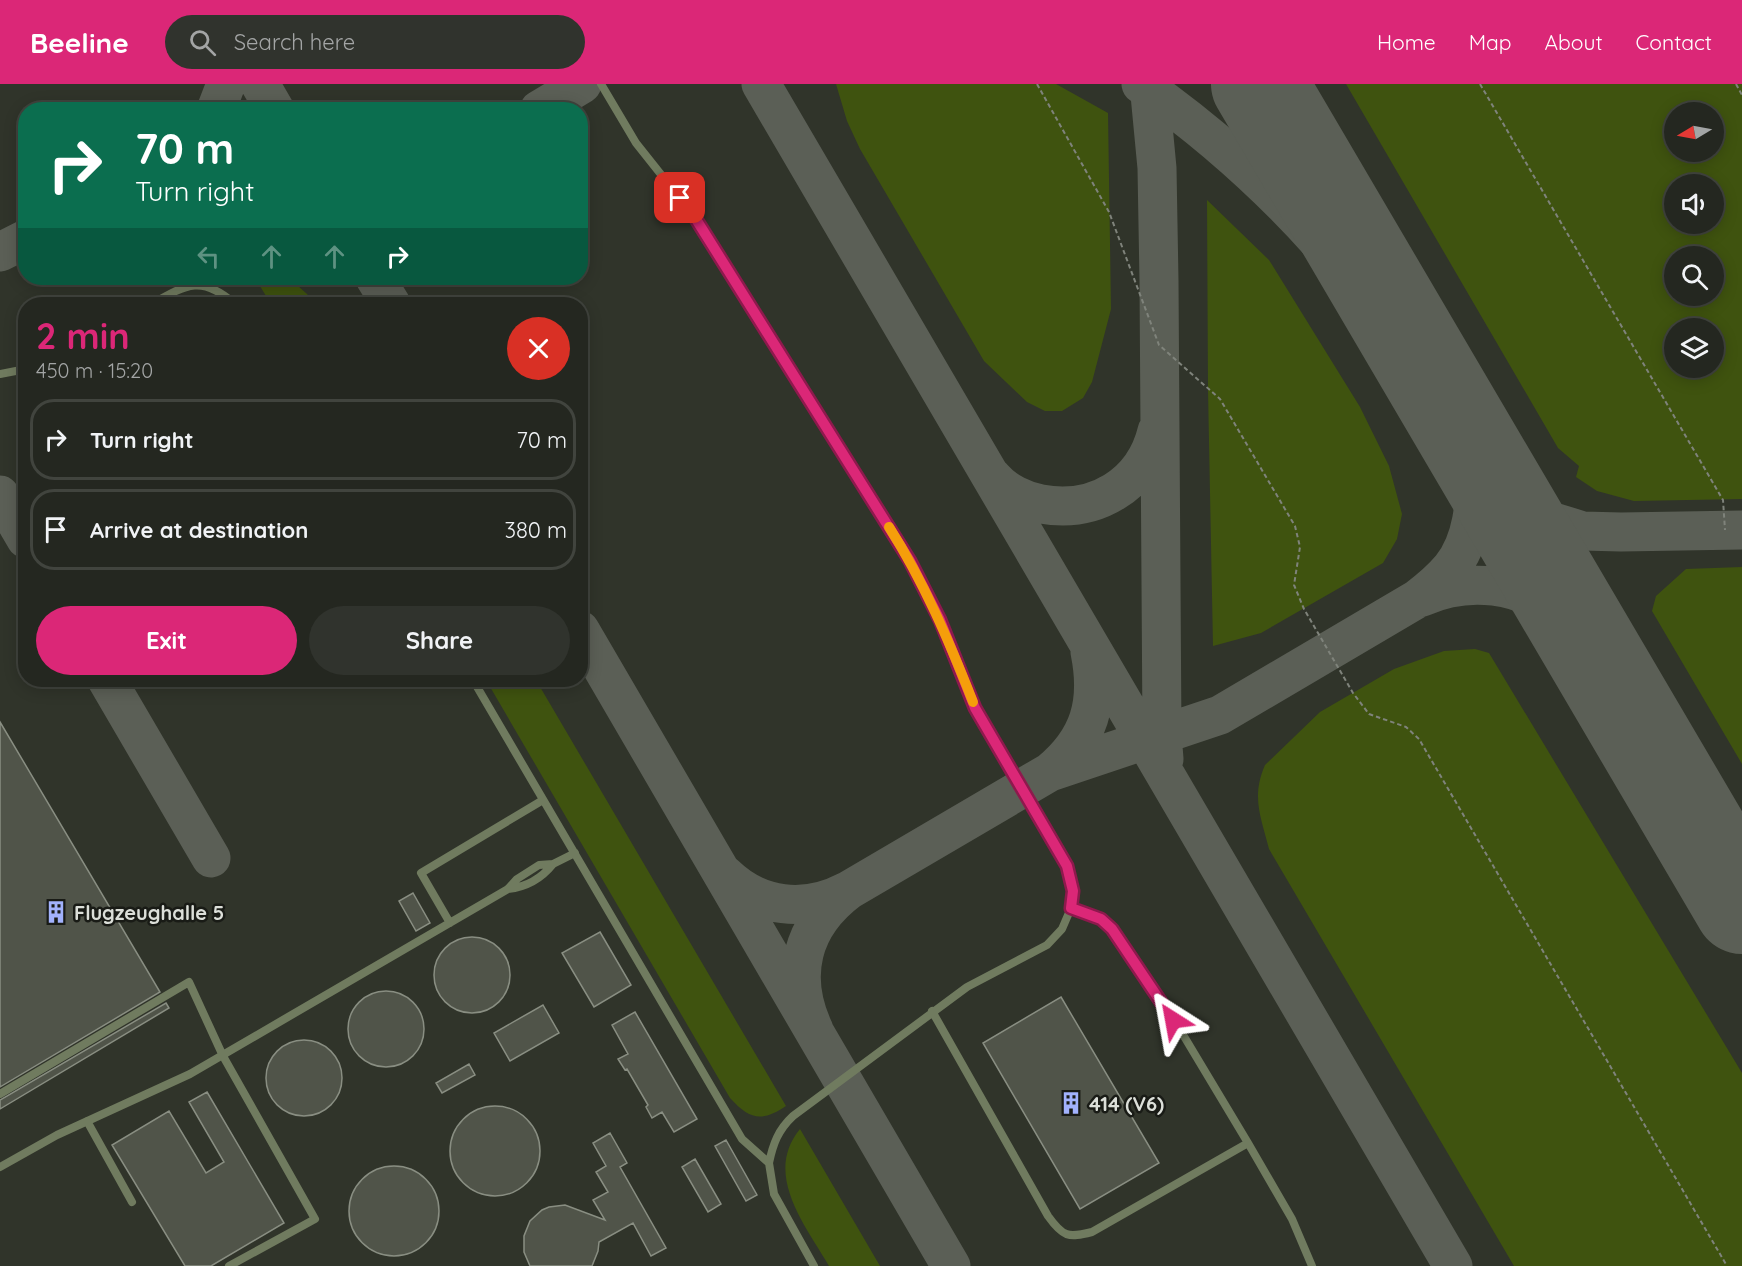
<!DOCTYPE html>
<meta charset="utf-8">
<style>
body{margin:0;font-family:Quicksand,sans-serif;background:#30332d;color:#f1f3f6;height:100vh;display:flex;flex-direction:column;font-size:22px;white-space:nowrap}
*{box-sizing:border-box;margin:0}
p{font-size:20px;color:#a3a5a5}
.icon{flex:none;width:33px;height:33px;fill:none;stroke:currentColor;stroke-width:2;stroke-linecap:round;stroke-linejoin:round}
.map{position:relative;flex:1;overflow:hidden}
.details{position:absolute;left:18px;top:213px;width:570px;height:390px;display:flex;flex-direction:column;background:#242720;border-radius:24px;box-shadow:0 3px 15px #0003,0 0 0 2px #41443e}
.details>*{flex:none}
.hud{position:absolute;left:18px;top:18px;width:570px;height:183px;border-radius:24px;box-shadow:0 3px 15px #0003,0 0 0 2px #41443e;background:#0b6e4f;color:#fff;overflow:hidden}
.needle{width:39px;rotate:260deg}
.fabs{position:absolute;left:1664px;top:18px;display:grid;gap:12px}
.fabs a{display:grid;place-items:center;width:60px;height:60px;border-radius:50%;background:#242720;box-shadow:0 3px 15px #0003,0 0 0 2px #41443e;font-size:30px}
.pin{position:absolute;display:grid;place-items:center;width:51px;height:51px;color:#fff;margin:-26px;border-radius:12px;box-shadow:0 3px 9px #0006}
.me{position:absolute;width:66px;margin:-33px;rotate:326deg;stroke-linejoin:round;filter:drop-shadow(0 0 4px #0008)}
.turn{display:flex;align-items:center;gap:21px;height:126px;padding:0 18px;font-size:27px}
.turn .icon{width:78px;height:78px;stroke-width:2.5}
.turn b{display:block;font-size:42px;line-height:51px}
.lanes{display:flex;align-items:center;height:57px;padding:0 18px;background:#0003;justify-content:center;gap:30px;direction:ltr}
.lanes .off{opacity:.35}
.round{display:grid;place-items:center;flex:none;width:63px;height:63px;border-radius:32px;background:#30332d}
.summary{display:flex;align-items:center;justify-content:space-between;height:102px;padding:0 18px}
h1{font-size:36px;font-weight:700;line-height:45px;color:#db2777}
.cta{display:flex;gap:12px;margin-top:auto;padding:12px 18px}
.cta a{flex:1;height:69px;border-radius:36px;background:#db2777;color:#fff;font-size:24px;font-weight:700;line-height:69px;text-align:center}
.cta a+a{background:#30332d;color:#f1f3f6}
ul{padding:0;list-style:none}
li{display:flex;align-items:center;gap:18px;height:81px;margin:0 12px 9px;padding:0 6px;border:3px solid #41443e;border-radius:24px}
li div{flex:1}
li b{display:block;font-size:22px}
li em{font-style:normal}
header{display:flex;align-items:center;gap:36px;box-sizing:border-box;height:84px;padding:0 30px;background:#db2777;color:#fff}
header strong{font-size:28px}
nav{display:flex;gap:33px;margin-inline-start:auto;font-size:21px}
.search{width:420px;height:54px;background:#30332d;display:flex;align-items:center;gap:15px;box-sizing:border-box;padding:0 21px;border-radius:33px;color:#a3a5a5;font-size:22px}
.map>svg:first-child{display:block}
.green{fill:#3f530f;fill-rule:evenodd}
.lines{fill:none;stroke-linecap:round;stroke-linejoin:round}
.taxiway{stroke:#5b5f56;stroke-width:39}
.runway{stroke:#5b5f56;stroke-width:96}
.building{fill:#505449;stroke:#898e82;stroke-width:1.5}
.path{stroke:#7f837b;stroke-width:2;stroke-dasharray:4.5 3;stroke-linecap:butt}
.lane{stroke:#707b5f;stroke-width:8}
.route-casing{stroke:#8e194d;stroke-width:15}
.route{stroke:#db2777;stroke-width:10}
.slow{stroke:#f59e0b;stroke-width:10}
.labels{text-anchor:middle;dominant-baseline:central;stroke-width:5;stroke-linejoin:round;paint-order:stroke}
.poi-label{font-size:20px;font-weight:bold;fill:#dcdfd9;stroke:#191b16;text-anchor:start}
</style>
<header>
<strong>Beeline</strong>
<div class="search"><svg class="icon" aria-label="search" viewBox="0 0 24 24"><circle cx="10" cy="10" r="6"/><path d="M15 15l6 6"/></svg>Search here</div>
<nav><a>Home</a><a>Map</a><a>About</a><a>Contact</a></nav>
</header>
<div class="map">
<svg width="1742" height="1182" viewBox="0 0 1742 1182">
<rect width="100%" height="100%" fill="#30342a"/>
<path class="green" d="M836,0H1056L1108,29L1111,225L1092,298L1083,314L1062,327H1045L1027,318L984,277L860,65L847,37Z
M1346,0H1742V415L1634,417L1597,407L1576,393L1579,382L1558,364ZM1713,28V68H1674V28ZM1713,100V140H1674V100ZM1713,172V212H1674V172ZM1713,244V284H1674V244Z
M1207,116L1269,176L1360,323L1389,382L1402,430L1397,455L1383,479L1261,549L1213,562L1208,306Z
M255,194H289L307,210L315,220H271Z
M1742,483V680L1652,527L1656,512L1686,485Z
M1475,565L1489,569L1742,989V1182H1514L1269,765C1261,733 1251,713 1265,681L1320,628L1394,585L1444,567Z
M486,596H536L786,1022C762,1038 750,1036 730,1014Z
M800,1045L880,1182H829C805,1141 763,1090 800,1045Z"/>
<g class="lines">
<path class="taxiway" d="M260,0L275,26
M761,0L1453,1182
M1141,0C1209,48 1273,105 1328,168C1370,216 1407,268 1446,319
M1149,0L1157,84L1159,197L1162,650L1164,675
M216,26L226,0
M539,26L582,0
M0,168L26,155
M375,194L391,220
M1473,367L1502,404L1529,426L1554,438L1583,447L1621,448L1742,446
M993,394C1005,408 1024,417 1041,420C1095,430 1144,401 1157,347
M0,411L26,455
M1422,513C1468,493 1522,498 1560,532C1578,547 1590,567 1604,586
M580,546L951,1182
M107,596L211,774
M1050,688C1090,655 1100,618 1090,568
M725,791C759,824 805,829 847,807
M814,946C789,892 801,842 849,806L1050,688L1220,631L1417,515C1429,506 1441,496 1451,484C1472,458 1478,416 1472,383C1469,365 1461,348 1454,331"/>
<path class="runway" d="M1259,0L1742,822"/>
</g>
<path class="building" d="M0,638L160,908L0,1003Z
M413,809L430,839L416,847L399,817Z
M600,848L631,901L594,923L562,869Z
M434 891a38 38 0 1 1 76 0a38 38 0 1 1-76 0Z
M348 945a38 38 0 1 1 76 0a38 38 0 1 1-76 0Z
M1061,913L1159,1079L1080,1125L983,959Z
M166,919L169,924L0,1025V1016Z
M543,921L559,949L510,977L494,949Z
M635,928L697,1035L674,1048L662,1028L652,1034L646,1023L648,1021L627,985L625,986L618,975L628,970L612,941Z
M266 994a38 38 0 1 1 76 0a38 38 0 1 1-76 0Z
M469,980L475,991L442,1009L436,999Z
M207,1008L284,1139L211,1182H185L112,1061L169,1027L206,1089L224,1078L189,1018Z
M450 1067a45 45 0 1 1 90 0a45 45 0 1 1-90 0Z
M610,1049L627,1079L620,1083L666,1164L651,1172L633,1139L599,1158L598,1167L592,1182H530L524,1168V1152L530,1137L542,1126L549,1123L565,1121L605,1136L593,1116L608,1108L596,1088L606,1082L593,1059Z
M726,1056L757,1111L746,1117L715,1062Z
M695,1075L721,1120L708,1128L682,1083Z
M349 1127a45 45 0 1 1 90 0a45 45 0 1 1-90 0Z"/>
<g class="lines">
<path class="path" d="M1037,0L1109,128L1159,261L1220,315L1295,442L1300,463L1294,501L1304,525L1353,609L1369,630L1406,643L1419,655L1727,1182
M1480,0L1723,416L1725,446
M1736,0L1742,11"/>
<path class="lane" d="M601,0L636,59L694,132L910,477L940,536L975,624L1067,782L1073,807L1071,824L1101,835L1112,845L1185,954L1248,1059L1292,1135L1312,1182
M152,220C187,200 202,191 235,220
M0,290L26,285
M473,596L742,1055L769,1079L774,1110L814,1182
M508,805C527,803 541,795 553,780
M450,839L421,789L543,716
M932,927L1048,1132C1063,1153 1068,1154 1092,1148L1248,1059
M0,1010L189,898L223,972L315,1135L229,1182
M87,1037L132,1118
M769,1079C773,1060 778,1046 793,1032L967,903L1047,861L1062,845L1071,824
M0,1083L57,1051L190,990L508,805L517,795L539,781L553,780L575,769"/>
</g>
<g class="lines">
<g class="route-casing">
<path id="route" d="M680,114L694,132L910,477L940,536L975,624L1067,782L1073,807L1071,824L1101,835L1112,845L1173,936"/>
</g>
<use href="#route" class="route"/>
<path class="slow" d="M889,443C924,498 949,557 973,618"/>
</g>
<defs>
<g id="building-bare" transform="scale(1.8)"><path d="M-4-6H4V6H1V3H-1V6H-4ZM-2.5-4.3h1.7v1.8h-1.7ZM.8-4.3h1.7v1.8H.8ZM-2.5-1h1.7V.8h-1.7ZM.8-1h1.7V.8H.8Z" fill="#a2b2fd" stroke="#191b16" stroke-width="2.5" paint-order="stroke"/></g>
</defs>
<g fill-rule="evenodd">
<use href="#building-bare" x="56" y="828"/>
<use href="#building-bare" x="1071" y="1019"/>
</g>
<g class="labels">
<g class="poi-label">
<text x="74" y="828">Flugzeughalle 5</text>
<text x="1089" y="1019">414 (V6)</text>
</g>
</g>
</svg>
<div class="fabs">
<a><svg class="needle" viewBox="-14 -14 28 28"><path d="M0-13l5 13h-10z" fill="#e53935"/><path d="M0 13l5-13h-10z" fill="#a3a5a5"/></svg></a>
<a><svg class="icon" aria-label="sound" viewBox="0 0 24 24"><path d="M4 9h4l5-4v14l-5-4H4zM17 9q2 3 0 6"/></svg></a>
<a><svg class="icon" aria-label="search" viewBox="0 0 24 24"><circle cx="10" cy="10" r="6"/><path d="M15 15l6 6"/></svg></a>
<a><svg class="icon" aria-label="layers" viewBox="0 0 24 24"><path d="M12 4l9 5-9 5-9-5zM3 14l9 5 9-5"/></svg></a>
</div>
<div class="pin" style="left:680px;top:114px;background:#d93025"><svg class="icon" aria-label="arrive" viewBox="0 0 24 24"><path d="M6 21V4h12l-3 4 3 4H6"/></svg></div>
<svg class="me" style="left:1173px;top:936px" viewBox="-20 -20 40 40"><path d="M0-17L14 15 0 8-14 15z" fill="#db2777" stroke="#fff" stroke-width="4"/></svg>
<div class="hud">
<div class="turn"><svg class="icon" aria-label="right" viewBox="0 0 24 24"><path d="M7 20v-9h11M14 6l5 5-5 5"/></svg><div><b>70 m</b>Turn right</div></div>
<div class="lanes"><svg class="icon off" aria-label="left" viewBox="0 0 24 24"><path d="M17 20v-9H6M10 6l-5 5 5 5"/></svg><svg class="icon off" aria-label="ahead" viewBox="0 0 24 24"><path d="M12 20V5M6 11l6-6 6 6"/></svg><svg class="icon off" aria-label="ahead" viewBox="0 0 24 24"><path d="M12 20V5M6 11l6-6 6 6"/></svg><svg class="icon" aria-label="right" viewBox="0 0 24 24"><path d="M7 20v-9h11M14 6l5 5-5 5"/></svg></div>
</div>
<section class="details">
<div class="summary"><div><h1>2 min</h1><p>450 m · 15:20</p></div><a class="round" style="background:#d93025;color:#fff"><svg class="icon" aria-label="close" viewBox="0 0 24 24"><path d="M6 6l12 12M18 6L6 18"/></svg></a></div>
<ul>
<li><svg class="icon" aria-label="right" viewBox="0 0 24 24"><path d="M7 20v-9h11M14 6l5 5-5 5"/></svg><div><b>Turn right</b></div><em>70 m</em></li>
<li><svg class="icon" aria-label="arrive" viewBox="0 0 24 24"><path d="M6 21V4h12l-3 4 3 4H6"/></svg><div><b>Arrive at destination</b></div><em>380 m</em></li>
</ul>
<div class="cta"><a>Exit</a><a>Share</a></div>
</section>
</div>
